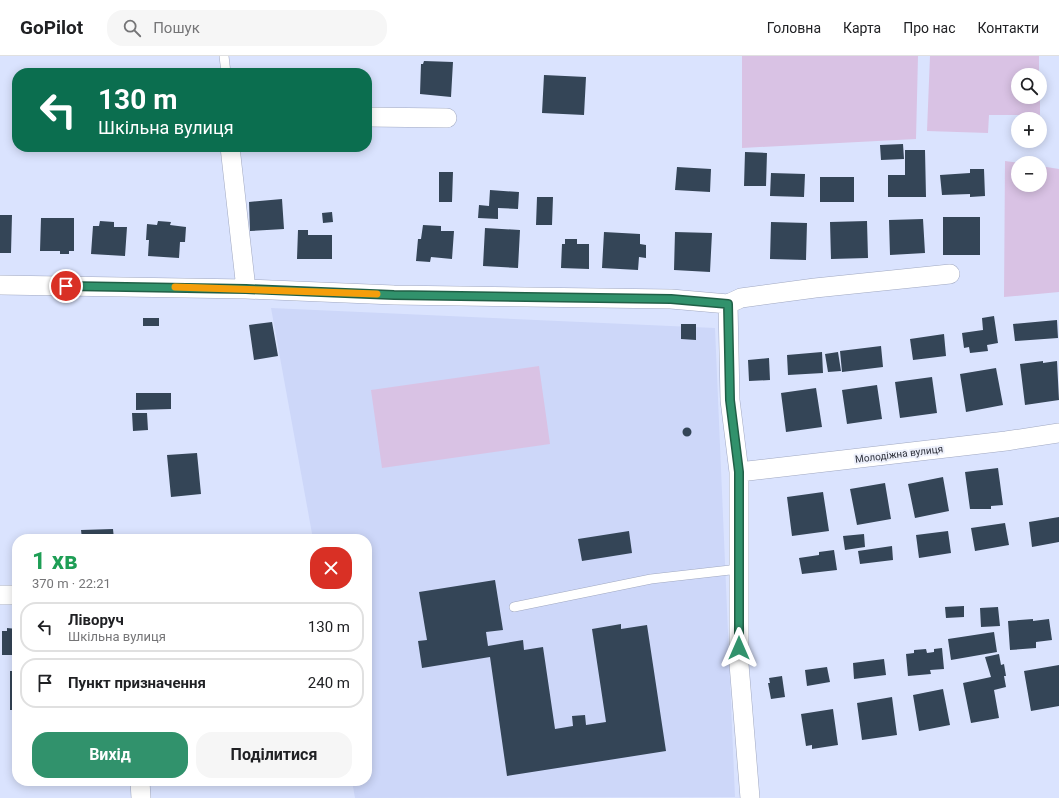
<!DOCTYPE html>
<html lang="uk">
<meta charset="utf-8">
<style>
body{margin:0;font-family:Roboto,sans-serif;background:#f6f6f6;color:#202124;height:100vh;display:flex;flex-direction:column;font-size:15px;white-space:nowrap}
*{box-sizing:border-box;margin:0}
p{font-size:13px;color:#757577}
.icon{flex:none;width:22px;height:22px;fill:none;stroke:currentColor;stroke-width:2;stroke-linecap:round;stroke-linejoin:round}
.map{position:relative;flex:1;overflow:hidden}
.sheet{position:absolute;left:12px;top:478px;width:360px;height:252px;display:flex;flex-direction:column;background:#fff;border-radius:16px;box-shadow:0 2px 10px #0003}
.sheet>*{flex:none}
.top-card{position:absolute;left:12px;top:12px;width:360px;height:84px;border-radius:16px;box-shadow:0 2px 10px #0003;background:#0b6e4f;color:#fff;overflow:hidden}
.controls{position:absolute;left:1011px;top:12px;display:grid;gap:8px}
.controls a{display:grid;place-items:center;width:36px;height:36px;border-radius:50%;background:#fff;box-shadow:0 2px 10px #0003;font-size:20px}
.pin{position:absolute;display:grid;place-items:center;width:34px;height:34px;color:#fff;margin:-17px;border:2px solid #fff;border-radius:50%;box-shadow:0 1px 4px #0007}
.me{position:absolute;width:44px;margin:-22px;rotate:0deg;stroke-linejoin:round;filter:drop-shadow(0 0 3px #0008)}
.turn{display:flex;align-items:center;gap:14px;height:84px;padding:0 20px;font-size:18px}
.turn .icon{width:52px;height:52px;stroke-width:2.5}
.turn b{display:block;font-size:28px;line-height:34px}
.round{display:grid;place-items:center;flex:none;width:42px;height:42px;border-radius:16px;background:#f6f6f6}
.headline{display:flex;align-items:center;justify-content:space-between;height:68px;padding:0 20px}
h1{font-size:24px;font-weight:700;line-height:30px;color:#1e9e55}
.cta{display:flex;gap:8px;margin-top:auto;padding:8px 20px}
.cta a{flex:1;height:46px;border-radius:16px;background:#31926c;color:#fff;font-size:16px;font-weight:700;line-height:46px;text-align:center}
.cta a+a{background:#f6f6f6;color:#202124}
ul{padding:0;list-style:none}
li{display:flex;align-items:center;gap:12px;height:50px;margin:0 8px 6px;padding:0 12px;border:2px solid #e0e0e0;border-radius:16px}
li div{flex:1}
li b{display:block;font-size:15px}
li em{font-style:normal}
header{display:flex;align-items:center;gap:24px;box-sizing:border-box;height:56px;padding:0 20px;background:#fff;border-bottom:1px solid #e0e0e0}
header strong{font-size:19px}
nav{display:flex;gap:22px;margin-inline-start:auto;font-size:14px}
.search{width:280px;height:36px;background:#f6f6f6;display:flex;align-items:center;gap:10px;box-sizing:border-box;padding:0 14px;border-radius:16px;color:#757577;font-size:15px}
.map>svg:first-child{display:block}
.built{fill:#cdd7f9}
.green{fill:#d9c2e4}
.building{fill:#344557}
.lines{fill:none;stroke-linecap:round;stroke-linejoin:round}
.lane-casing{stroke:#a0a8c1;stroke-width:10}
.street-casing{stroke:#a0a8c1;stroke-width:20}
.lane{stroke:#fff;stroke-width:9}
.street{stroke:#fff;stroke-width:19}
.route-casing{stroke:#205f46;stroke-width:10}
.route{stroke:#31926c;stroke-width:7}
.slow{stroke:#f59e0b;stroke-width:7}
.labels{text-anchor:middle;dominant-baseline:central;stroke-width:4;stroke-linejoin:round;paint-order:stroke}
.street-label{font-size:10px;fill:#2b2e39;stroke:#edf0fb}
</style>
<header>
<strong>GoPilot</strong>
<div class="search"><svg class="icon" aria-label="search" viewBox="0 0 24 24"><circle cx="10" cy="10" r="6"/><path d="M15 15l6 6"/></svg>Пошук</div>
<nav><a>Головна</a><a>Карта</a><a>Про нас</a><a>Контакти</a></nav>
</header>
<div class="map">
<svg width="1059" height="742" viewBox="0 0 1059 742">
<rect width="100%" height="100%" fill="#dae3fe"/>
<path class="built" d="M271,252L715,272L735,741L355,742L352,725H367V483H313Z"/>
<path class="green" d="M742,0H918L916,83L742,92Z
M930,0H1039V19H1018V41H1040V59H989L988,77L927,75Z
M1005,105L1020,107H1018V129H1040V110L1059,113V236L1004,241Z
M539,310L550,388L382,412L371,334Z"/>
<path class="building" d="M424,5L453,6L451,41L420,38L421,8H423Z
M544,19L586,21L584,59L542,57Z
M903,88L904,103L881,104L880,89Z
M905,94H925L926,141H888V119H905Z
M745,96L767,97L766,130H744Z
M677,111L711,113L710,136L675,134Z
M970,113H984L985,140L970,141V138L942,139L940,119L970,117Z
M439,116H453L452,146H439Z
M771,117L805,118L804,141L770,140Z
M820,121H854V146H820Z
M490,134L519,136L518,153L498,152V163L478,162L479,149L489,150Z
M537,141H553L552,169H536Z
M282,143L284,173L250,175L249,146Z
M332,156L333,166L323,167L322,157Z
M0,159H12L11,197H0Z
M943,161H980V199H943Z
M41,162H74V195H69V198H60V195H40Z
M923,163L925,197L890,199L889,164Z
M100,165L114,166V171H127L125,200L91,198L93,170H99Z
M158,165L171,166L170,169L186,171L185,186H180L179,202L148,200L149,184H146L147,168L157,169Z
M867,165L868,202L831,203L830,166Z
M771,166L807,167L806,204L770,203Z
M423,169L441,170V175H454L452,203L431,201L430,206L416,205L418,183H421Z
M485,172L520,174L518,212L483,210Z
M298,174H308V179H332V203H297Z
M604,176L640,178V188L646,189V202L639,201L638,214L602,212Z
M675,176L712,177L710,216L674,214Z
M565,183H577V188H589V213L561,212L562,188H565Z
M994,260L998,287L987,289L988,295L970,297L969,291L964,292L962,277L983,274L982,262Z
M143,262H159V270H143Z
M1057,264L1058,282L1015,285L1013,268Z
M272,266L278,300L254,304L249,269Z
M681,268H696V284L681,283Z
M944,278L946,300L913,304L910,283Z
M881,290L883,311L842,316L840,295Z
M822,296L823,317L788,319L787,299Z
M838,296L841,315L828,316L825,298Z
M769,302L770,324L749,325L748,304Z
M1043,305V307L1057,305L1059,344L1025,349L1020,308Z
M996,312L1003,349L966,356L960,318Z
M932,321L937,357L900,362L895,326Z
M877,329L882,363L847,368L842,334Z
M816,332L822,371L786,376L781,337Z
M136,337H171V353L136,354Z
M132,357H147L148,374L133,375Z
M682.5 376a4.5 4.5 0 1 1 9 0a4.5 4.5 0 1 1-9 0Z
M197,397L201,438L171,441L167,399Z
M998,412L1003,449L991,450V453H970L965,416Z
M943,421L949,455L915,462L908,428Z
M885,427L891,463L857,469L850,433Z
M823,436L829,475L792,480L787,441Z
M1059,461V486L1032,491L1029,466Z
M1005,467L1009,489L975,495L971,472Z
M113,473L114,483H82L81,474Z
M629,475L632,497L582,505L578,483Z
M948,475L951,497L919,502L916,479Z
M864,478L865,491L845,494L843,480Z
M892,490L893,504L860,508L858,495Z
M834,494L837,514L802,518L799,502L819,499V496Z
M495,524L503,574L486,576L488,590L523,584L524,594L543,591L555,673L573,670L572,660L585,659L586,669L606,666L592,573L621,568V573L647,569L666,695L507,720L490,601L422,612L418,585L427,584L419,536Z
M964,550V561L946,562L945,551Z
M998,551L1000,570L981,571L980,552Z
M1033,563V565L1049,563L1052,584L1036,586V592L1010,594L1008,565Z
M7,572L17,573V603H13V599H2V575H7Z
M994,576L997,596L951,604L948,583Z
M942,592L944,613L930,614L931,618L908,620L906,598L914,597V594L926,593L927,597L934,596V593Z
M999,598L1001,609L1004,608L1006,620H1004L1006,631L994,634L999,662L971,667L963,627L991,621L985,601Z
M884,603L886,619L854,623L853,607Z
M1059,609V650L1031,655L1024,615Z
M827,611L830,626L807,630L805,614Z
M10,615H17V654H10Z
M782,620L785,641L771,643L768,627H770L769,622Z
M943,633L950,669L919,675L913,639Z
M892,641L897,679L862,684L857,647Z
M833,653L838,689L812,693V689L806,690L801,658Z"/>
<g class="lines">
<g class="lane-casing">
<path id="lane" d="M224,0L226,17
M514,551L651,523L739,513"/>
</g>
<g class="street-casing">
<path id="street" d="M367,61L447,62
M230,91L246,233
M0,229L246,233L394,239L671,243L728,248
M728,248L730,344L739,416V608L750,742
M728,248L741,242L815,232L950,218
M739,416L1006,385L1059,377
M0,539H17
M140,725L141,742"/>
</g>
<use href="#lane" class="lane"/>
<use href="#street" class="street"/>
</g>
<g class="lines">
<g class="route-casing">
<path id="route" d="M66,230L246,233L394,239L671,243L728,248L730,344L739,416V592"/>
</g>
<use href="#route" class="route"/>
<path class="slow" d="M175,231L377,238"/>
</g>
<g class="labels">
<g class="street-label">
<text transform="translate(899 398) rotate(-7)">Молодіжна вулиця</text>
</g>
</g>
</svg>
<div class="controls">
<a><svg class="icon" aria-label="search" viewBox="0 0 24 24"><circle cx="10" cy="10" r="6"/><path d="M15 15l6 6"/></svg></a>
<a>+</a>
<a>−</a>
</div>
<div class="pin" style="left:66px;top:230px;background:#d93025"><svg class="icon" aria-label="arrive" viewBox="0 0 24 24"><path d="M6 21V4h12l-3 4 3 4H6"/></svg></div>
<svg class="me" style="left:739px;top:592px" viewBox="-20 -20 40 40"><path d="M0-17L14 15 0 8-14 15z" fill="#31926c" stroke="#fff" stroke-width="4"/></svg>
<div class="top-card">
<div class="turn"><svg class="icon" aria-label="left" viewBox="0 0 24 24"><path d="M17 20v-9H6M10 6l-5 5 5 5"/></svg><div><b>130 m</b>Шкільна вулиця</div></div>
</div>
<section class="sheet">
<div class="headline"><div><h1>1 хв</h1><p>370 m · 22:21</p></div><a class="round" style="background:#d93025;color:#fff"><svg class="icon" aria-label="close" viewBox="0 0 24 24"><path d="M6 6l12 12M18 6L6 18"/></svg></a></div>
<ul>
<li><svg class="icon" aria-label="left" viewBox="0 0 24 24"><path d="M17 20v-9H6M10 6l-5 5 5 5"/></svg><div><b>Ліворуч</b><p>Шкільна вулиця</p></div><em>130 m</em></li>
<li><svg class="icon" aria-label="arrive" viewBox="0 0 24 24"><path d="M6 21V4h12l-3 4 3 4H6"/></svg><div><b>Пункт призначення</b></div><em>240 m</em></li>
</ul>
<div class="cta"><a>Вихід</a><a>Поділитися</a></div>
</section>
</div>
